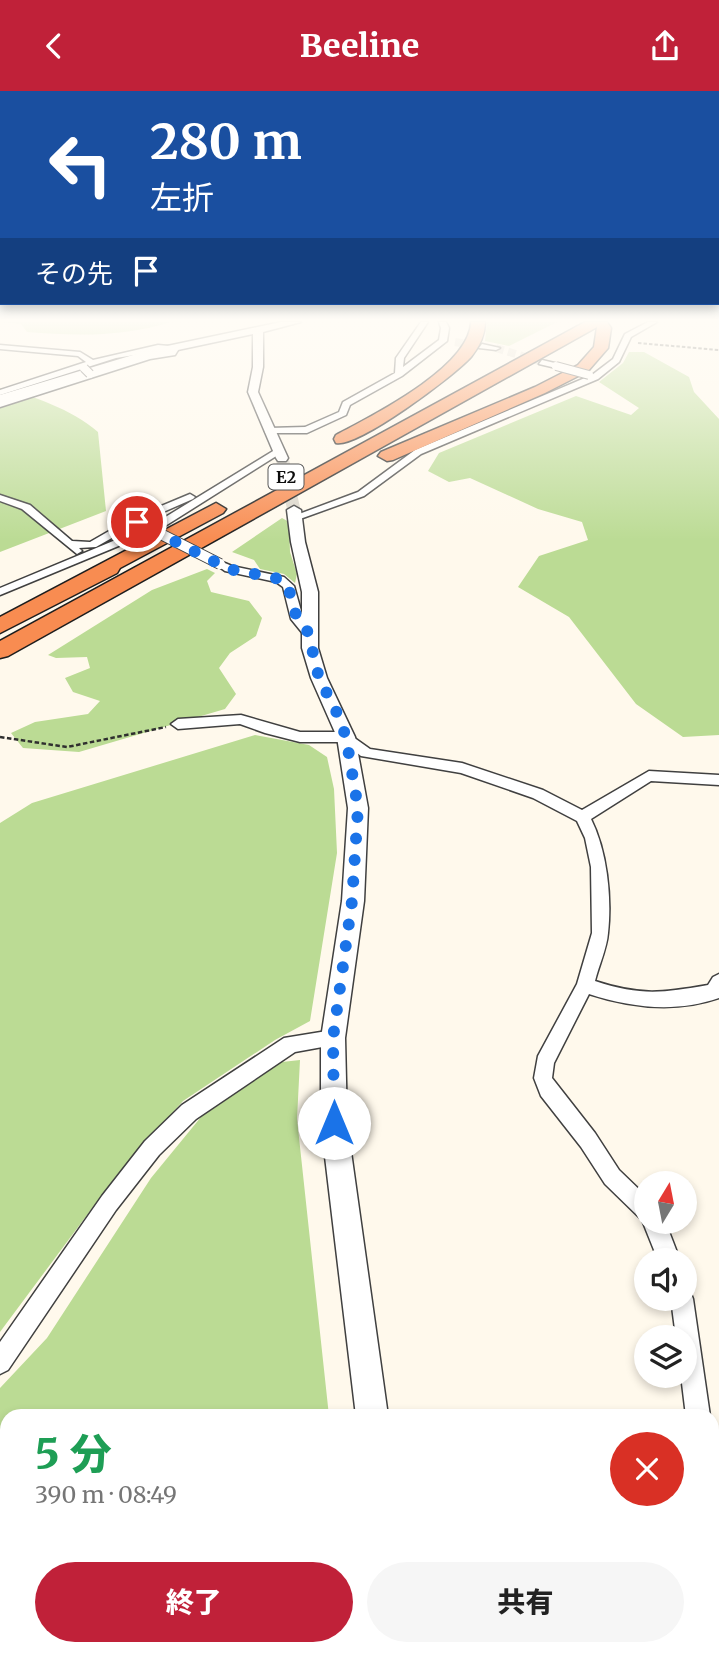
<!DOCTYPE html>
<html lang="ja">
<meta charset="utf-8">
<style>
body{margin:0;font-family:Merriweather,"Noto Sans JP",serif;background:#f6f6f6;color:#222;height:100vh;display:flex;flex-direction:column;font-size:26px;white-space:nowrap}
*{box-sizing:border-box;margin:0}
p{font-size:23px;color:#767676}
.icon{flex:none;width:38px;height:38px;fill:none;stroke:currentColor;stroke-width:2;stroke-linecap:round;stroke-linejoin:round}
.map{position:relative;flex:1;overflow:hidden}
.drawer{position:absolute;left:0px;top:1318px;width:719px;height:247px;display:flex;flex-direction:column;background:#fff;border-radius:21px 21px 0 0;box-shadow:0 4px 10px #0003}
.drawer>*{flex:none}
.banner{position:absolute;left:0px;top:0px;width:719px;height:214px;box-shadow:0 4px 10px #0003;background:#1a4fa0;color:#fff;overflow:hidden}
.needle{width:46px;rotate:10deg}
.fabs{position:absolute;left:634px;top:1080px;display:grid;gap:14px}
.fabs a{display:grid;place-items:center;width:63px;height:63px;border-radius:50%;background:#fff;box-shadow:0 4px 10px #0003;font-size:35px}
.pin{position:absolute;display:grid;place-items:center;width:60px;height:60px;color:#fff;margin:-30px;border:4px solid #fff;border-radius:50%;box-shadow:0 2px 7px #0007}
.me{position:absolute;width:77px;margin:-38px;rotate:0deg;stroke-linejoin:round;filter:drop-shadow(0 0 5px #0008)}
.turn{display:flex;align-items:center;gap:24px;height:147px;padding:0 35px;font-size:32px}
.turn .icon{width:91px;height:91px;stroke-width:2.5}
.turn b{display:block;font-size:49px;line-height:60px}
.then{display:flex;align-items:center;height:66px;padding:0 35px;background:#0003;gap:14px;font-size:26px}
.round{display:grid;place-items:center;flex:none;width:74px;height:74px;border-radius:37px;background:#f6f6f6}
.headline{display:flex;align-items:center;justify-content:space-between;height:119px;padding:0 35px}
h1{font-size:42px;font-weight:800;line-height:52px;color:#1e9e55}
.primary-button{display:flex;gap:14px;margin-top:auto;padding:14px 35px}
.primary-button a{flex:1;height:80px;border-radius:42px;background:#c02139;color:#fff;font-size:28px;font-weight:800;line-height:80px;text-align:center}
.primary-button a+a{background:#f6f6f6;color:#222}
header{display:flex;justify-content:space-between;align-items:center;height:91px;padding:0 35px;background:#c02139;color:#fff;font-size:32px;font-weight:800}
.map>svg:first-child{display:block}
.forest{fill:#bbdb94}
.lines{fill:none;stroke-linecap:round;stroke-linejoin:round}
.minor-tunnel{stroke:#dbd6cb;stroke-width:8;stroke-dasharray:8 4.5;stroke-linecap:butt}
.tertiary-tunnel{stroke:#dbd6cb;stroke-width:13;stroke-dasharray:13 7;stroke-linecap:butt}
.minor-casing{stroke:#404040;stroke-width:3}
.tertiary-casing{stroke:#404040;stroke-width:3}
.motorway-casing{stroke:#1e1e1e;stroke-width:3}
.path-far1{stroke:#2f2f2f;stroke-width:2;stroke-dasharray:3.5 2;stroke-linecap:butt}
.path{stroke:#2f2f2f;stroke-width:2.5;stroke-dasharray:4.5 2.5;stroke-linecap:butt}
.minor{fill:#fff;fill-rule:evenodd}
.tertiary{fill:#fff;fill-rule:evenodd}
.motorway{fill:#f88c51;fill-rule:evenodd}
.minor-bridge-far1-casing{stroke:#404040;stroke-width:10;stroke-linecap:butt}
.minor-bridge-casing{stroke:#404040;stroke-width:12;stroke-linecap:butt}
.minor-bridge-far1{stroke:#fff;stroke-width:8}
.minor-bridge{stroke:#fff;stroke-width:10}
.route{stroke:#1a73e8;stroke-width:12;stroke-dasharray:0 21.6}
.labels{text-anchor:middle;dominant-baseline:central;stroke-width:7;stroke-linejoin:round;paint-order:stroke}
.shield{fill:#fff;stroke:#565656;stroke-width:2}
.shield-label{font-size:16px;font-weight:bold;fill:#0d0d0d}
</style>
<header><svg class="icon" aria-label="back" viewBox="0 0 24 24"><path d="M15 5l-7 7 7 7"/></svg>Beeline<svg class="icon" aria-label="share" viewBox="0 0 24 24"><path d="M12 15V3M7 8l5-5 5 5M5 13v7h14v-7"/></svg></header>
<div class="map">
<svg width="719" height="1563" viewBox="0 0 719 1563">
<rect width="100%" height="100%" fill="#fff9ec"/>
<path class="forest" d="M0,231H171C123,246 76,245 27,241L21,233Z
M487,231H557L509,255L485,250Z
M629,261H644L689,286L694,301L719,328V644L683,646L636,613L569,526L518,496L539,465L588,449L582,431L538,418L470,387L449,391L428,380L439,362L576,305L631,324L639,317L599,291L623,272Z
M0,297C34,305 71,318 98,341L106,420L0,461Z
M282,427L289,431L290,461L297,483L295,492L284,483L260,478L254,469L232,461Z
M207,478L215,482L207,490L211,501L249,510L262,527L256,545L230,562L219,577L236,603L225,618L79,661L23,657L11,642L35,631L88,623L100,610L73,601L65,587L90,577L87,566L56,567L48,564L152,499Z
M255,644L309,654L327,666L334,698L337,762L310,930L275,949L183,1010L116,1085L0,1241V732L32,712Z
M300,969L297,1028L329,1325H7V1558H302L305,1563H0V1297L47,1247L151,1087L201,1026L282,971Z"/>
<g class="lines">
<path class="minor-tunnel" d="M455,251L482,255
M496,257L542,271"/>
<path class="tertiary-tunnel" d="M282,367L294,419"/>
<g class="minor-casing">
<path id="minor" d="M421,231H428L404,267L403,276L439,249L441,237L439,231H446L449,237L447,250L402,285L350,314L346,324L307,342H266L265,340L269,337L305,336L339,321L343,311L395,282L396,267Z
M648,231H657L631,246L619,271L598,288L421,363L364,405L300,428L291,426L358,401L415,359L592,284L613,268L625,243Z
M482,253L500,257L496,259L479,257Z
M0,254L80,261L93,269L158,254L180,256L175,264L150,268L0,316V310L171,258L116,267L0,304V299L86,271L78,265L0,258Z
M542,269L559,273L560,275L556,277L539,273Z
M278,357L283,360L281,362L162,437L0,504V497L154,433Z
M190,403L195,406L193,408L138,432L96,456L79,457L82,460L77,463L22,418L0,410V404L30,414L72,450L90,451L130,428Z
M220,470L232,475L284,486L294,495L303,527L314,541L312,544H304L291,528L283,496L276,491L225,480L215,473Z
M241,624L300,641H346L370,658L462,672L543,699L582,719L649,680L719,684V694L651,690L591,728C607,760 612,806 608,842C607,857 599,874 595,890C641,905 662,902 708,894L713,886L719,883V907C676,922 632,917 589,903L554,972L552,987L595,1042L619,1079L646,1105V1130H665L680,1169H658L642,1129L605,1093L581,1056L541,1005L534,987L538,965L577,893L592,842L591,776L585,747L577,730L533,707L461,682L361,665L343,651H300L265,642L240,633L178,638L171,633L178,628Z
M333,939L339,941L342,947L339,953L295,961L196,1028L159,1064L116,1119L8,1279L0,1283V1251L102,1105L145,1050L182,1014L284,947Z
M684,1198L690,1200L693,1208L710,1325H686L681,1284H684V1246H676L671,1208H684Z
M712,1409L719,1412V1470L712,1467Z"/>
</g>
<g class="tertiary-casing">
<path id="tertiary" d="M281,231H301L263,241V276L258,301L288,367L286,370H278L276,367L248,301L253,276V243L159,263L0,311V304L153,258Z
M294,415L301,419L305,451L318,501V557L327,587L355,646L368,717L364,810L345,947L347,1032L388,1325H356L321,1032V947L342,810L348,717L337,646L311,587L302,557V501L291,451L287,419Z
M384,1558H421L423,1563H385Z"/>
</g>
<g class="motorway-casing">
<path id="motorway" d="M471,231H485C485,245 479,256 471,266C454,285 358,357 336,352L334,348L336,344C372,325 470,276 471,231Z
M585,231H607L611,237L608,257L588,280L545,302L393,369L387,370L378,365L381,361L535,296L578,274L594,256L597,236L8,565L0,567V550Z
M216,412L226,418L223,422L120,477L117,482L0,542V526Z"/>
</g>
<path class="path-far1" d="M638,252L719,259"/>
<path class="path" d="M0,646L67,656L166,636"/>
<use href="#minor" class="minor"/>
<use href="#tertiary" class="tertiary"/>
<use href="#motorway" class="motorway"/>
<g class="minor-bridge-far1-casing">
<path id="minor-bridge-far1" d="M556,275L589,284
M84,277L90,283"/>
</g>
<g class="minor-bridge-casing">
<path id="minor-bridge" d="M137,431L220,473"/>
</g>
<use href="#minor-bridge-far1" class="minor-bridge-far1"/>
<use href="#minor-bridge" class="minor-bridge"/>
</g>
<linearGradient id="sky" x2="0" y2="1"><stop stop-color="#91c7ee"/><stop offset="0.51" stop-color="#fffcf6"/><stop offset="1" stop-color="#fffcf6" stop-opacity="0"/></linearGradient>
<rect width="719" height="450" fill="url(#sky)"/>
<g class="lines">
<path class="route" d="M137,431L229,478L280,488L288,495L297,528L308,541L319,587L338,624L346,646L358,717L352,810L333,947L334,1032"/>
</g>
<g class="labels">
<rect class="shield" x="268.5" y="373.5" width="35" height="25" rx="5"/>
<g class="shield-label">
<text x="286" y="386">E2</text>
</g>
</g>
</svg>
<div class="fabs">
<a><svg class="needle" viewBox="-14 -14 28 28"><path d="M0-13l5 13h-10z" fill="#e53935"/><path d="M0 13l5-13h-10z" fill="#767676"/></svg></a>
<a><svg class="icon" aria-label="sound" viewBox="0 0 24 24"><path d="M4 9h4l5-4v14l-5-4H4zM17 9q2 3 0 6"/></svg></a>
<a><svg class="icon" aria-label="layers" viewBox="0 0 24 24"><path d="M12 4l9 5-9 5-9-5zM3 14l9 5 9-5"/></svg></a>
</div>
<div class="pin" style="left:137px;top:431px;background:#d93025"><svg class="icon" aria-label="arrive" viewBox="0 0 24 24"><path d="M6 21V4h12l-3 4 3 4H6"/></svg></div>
<svg class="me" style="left:334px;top:1032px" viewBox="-20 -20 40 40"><circle r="19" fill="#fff"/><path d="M0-13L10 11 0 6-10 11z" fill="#1a73e8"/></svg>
<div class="banner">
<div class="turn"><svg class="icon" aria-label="left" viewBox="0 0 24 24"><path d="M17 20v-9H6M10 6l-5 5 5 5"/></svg><div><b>280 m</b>左折</div></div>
<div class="then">その先<svg class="icon" aria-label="arrive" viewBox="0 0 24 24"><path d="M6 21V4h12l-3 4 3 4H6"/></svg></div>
</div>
<section class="drawer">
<div class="headline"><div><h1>5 分</h1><p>390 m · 08:49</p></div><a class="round" style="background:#d93025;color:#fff"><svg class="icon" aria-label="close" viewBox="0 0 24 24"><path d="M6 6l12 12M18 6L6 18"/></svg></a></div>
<div class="primary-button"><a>終了</a><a>共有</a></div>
</section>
</div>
